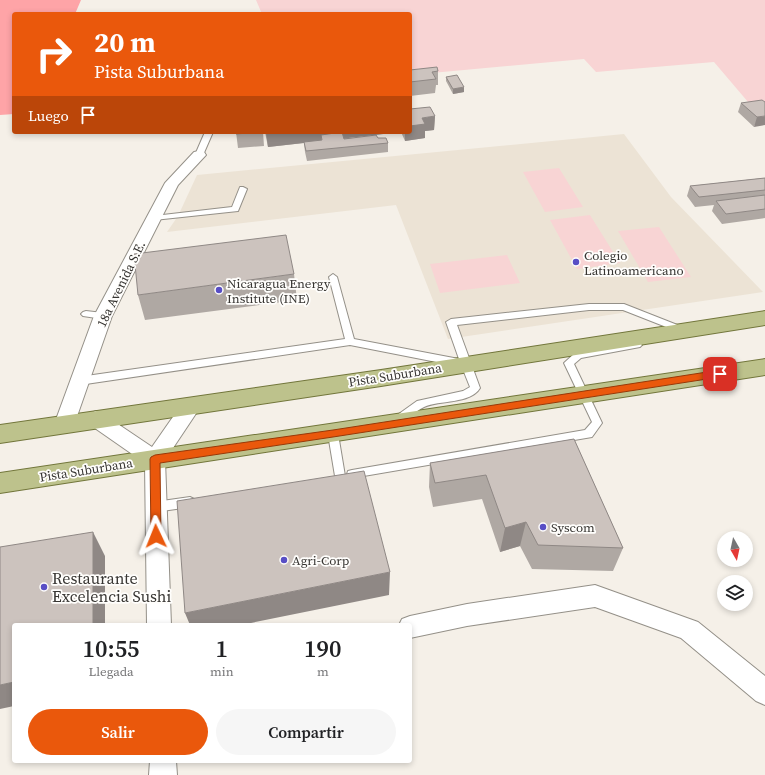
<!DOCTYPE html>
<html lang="es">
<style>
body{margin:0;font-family:"Source Serif 4",serif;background:#f6f6f6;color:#202124;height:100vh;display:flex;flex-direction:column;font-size:15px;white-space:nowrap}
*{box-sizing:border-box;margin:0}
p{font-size:13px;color:#757577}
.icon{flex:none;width:22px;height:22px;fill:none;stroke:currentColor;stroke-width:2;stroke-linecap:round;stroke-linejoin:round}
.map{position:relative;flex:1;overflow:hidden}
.sheet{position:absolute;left:12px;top:623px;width:400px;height:140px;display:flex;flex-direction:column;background:#fff;border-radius:4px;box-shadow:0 2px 6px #0003}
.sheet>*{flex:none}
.banner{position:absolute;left:12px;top:12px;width:400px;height:122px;border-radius:4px;box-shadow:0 2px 6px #0003;background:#ea580c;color:#fff;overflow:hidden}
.needle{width:26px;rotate:171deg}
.controls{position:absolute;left:717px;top:531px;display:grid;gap:8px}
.controls a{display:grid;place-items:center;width:36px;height:36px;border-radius:50%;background:#fff;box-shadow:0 2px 6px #0003;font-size:20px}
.pin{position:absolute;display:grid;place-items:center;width:34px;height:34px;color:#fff;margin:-17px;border-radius:8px;box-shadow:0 2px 6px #0006}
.me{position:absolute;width:44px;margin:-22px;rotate:358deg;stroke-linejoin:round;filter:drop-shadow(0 0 3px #0008)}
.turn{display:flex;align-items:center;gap:14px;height:84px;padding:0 16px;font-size:18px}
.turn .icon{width:52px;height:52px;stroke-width:2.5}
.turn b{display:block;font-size:28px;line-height:34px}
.then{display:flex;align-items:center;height:38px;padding:0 16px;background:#0003;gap:8px;font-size:15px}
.eta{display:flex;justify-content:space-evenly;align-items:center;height:68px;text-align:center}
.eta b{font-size:24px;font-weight:600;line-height:28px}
.primary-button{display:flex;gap:8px;margin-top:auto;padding:8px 16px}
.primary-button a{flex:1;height:46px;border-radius:24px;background:#ea580c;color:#fff;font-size:16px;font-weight:600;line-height:46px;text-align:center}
.primary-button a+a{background:#f6f6f6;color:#202124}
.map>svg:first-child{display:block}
.built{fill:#ece3d5}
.green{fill:#f8d4d4}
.forest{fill:#fea4a7}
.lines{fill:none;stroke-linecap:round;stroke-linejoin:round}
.service-casing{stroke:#949088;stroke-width:2}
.minor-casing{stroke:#949088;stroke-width:2}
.primary-casing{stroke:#72763b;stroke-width:2}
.service{fill:#fff;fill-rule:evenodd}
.minor{fill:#fff;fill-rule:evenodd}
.primary{fill:#bdc28c;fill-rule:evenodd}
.wall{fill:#afa8a3}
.shaded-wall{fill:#8f8885}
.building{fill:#ccc3be;stroke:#8f8885}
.route{fill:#ea580c;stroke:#983908}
.poi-dot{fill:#584ec5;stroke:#fffefc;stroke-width:1.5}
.labels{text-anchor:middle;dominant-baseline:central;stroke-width:3.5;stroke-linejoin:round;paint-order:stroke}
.poi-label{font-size:13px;fill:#373532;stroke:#fffefc;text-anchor:start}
.street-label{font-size:13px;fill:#373532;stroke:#fffefc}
.near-poi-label{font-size:16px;fill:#373532;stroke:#fffefc;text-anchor:start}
</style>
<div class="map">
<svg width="765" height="775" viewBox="0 0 765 775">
<rect width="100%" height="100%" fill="#f5f0e8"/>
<path class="built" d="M624,134L671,197L763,292L448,339L396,205L167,232L178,216L197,175Z"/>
<path class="green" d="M256,0H765V122L714,62L596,72L584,59L410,75V14H262Z
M559,168L583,207L545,212L523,172Z
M590,215L620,263L577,269L550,220Z
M659,227L691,277L648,282L618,231Z
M507,255L520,283L440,293L430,264Z"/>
<path class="forest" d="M0,0H81L75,14H14V114L0,115Z"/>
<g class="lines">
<g class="service-casing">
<path id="service" d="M205,132H213L203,155L202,157H196L195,155Z
M240,187H243L247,189L238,211L154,220L150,218L154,216L232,207Z
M333,274L337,277L354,339L459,359L446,322L451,319L589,304H624L685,328L687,330L682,333L679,332L623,310H589L457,325L480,388C471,404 439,400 424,407C415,411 409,420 400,423L396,422L395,419L396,416L417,401L463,391L470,387L462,367L350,345L79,385L75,384L74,381L75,378L79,377L345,339L329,277Z
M86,311L103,313L108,316L103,319L83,316L81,314L83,312Z
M637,342L640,343L642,345L640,347L581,358L574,364L602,423L592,437L352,478L348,477L347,474L348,471L352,470L585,430L592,422L564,363L575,353L578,352Z
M333,430L337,431L338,434L345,476L344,479L340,480L336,479L335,476L328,434L329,431Z
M190,497L194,499L196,502L194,505L190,507L155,512L151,510L149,507L151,504L155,502Z"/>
</g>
<g class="minor-casing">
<path id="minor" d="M199,151L204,152L206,155L178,185L112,316L74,425L71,430L64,433L57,430L54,425L94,316L165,183L194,152Z
M191,399L198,401L201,406L165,460L171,625H147L145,463L89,424L86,419L89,414L96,411L103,414L152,447L184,401Z
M595,585L698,622L765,676V705L756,701L681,638L595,607L467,626L410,638V625H399L402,619L410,616L467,604Z
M150,761H176L177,775H149Z"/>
</g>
<g class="primary-casing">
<path id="primary" d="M765,311V325L381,386L0,443V425L381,370Z
M765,359V375L0,493V473Z"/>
</g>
<use href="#service" class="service"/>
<use href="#minor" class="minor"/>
<use href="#primary" class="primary"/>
</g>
<path class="wall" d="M410,70L438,71V85H436L435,93L410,96Z
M446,77L464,92L453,94L446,81Z
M765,102L754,127L738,112L741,103Z
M435,116L434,130L425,131V138L405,141L401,132L344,138H378L388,143V152L307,161L305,152L304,143L268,147L265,132H410Z
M236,132H263L264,146L238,148Z
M765,178V218L722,224L712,211L714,205L695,207L687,196L690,186Z
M294,274L297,300L145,320L138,295Z
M574,439L623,548L613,571L532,569L520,546L500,552L482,499L433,507L429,487L430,463Z"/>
<path class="shaded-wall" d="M464,87V92L453,94V89Z
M435,116L434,130L425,131V138L405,141V132H410V126L422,118Z
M765,116V125L754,127L757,117Z
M273,132H401L322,141L321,135V141L268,147L266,133Z
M526,522L520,546L500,552L505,528Z
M93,532L105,556V625H93Z
M390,572L389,595L241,625H190L185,613Z
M14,682V706L0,709V685Z"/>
<path class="building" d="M437,67L438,71L432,72L436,79L410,82V70Z
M457,75L464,87L453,89L446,77Z
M762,100L765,102V116L757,117L741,103Z
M430,107L435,116L422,118L425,124L410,126V109Z
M236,132H259L236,134Z
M342,132L344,139L376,135L378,138H386L388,143L306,151L304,142L322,140L321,135Z
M765,178V190L699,197L690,186Z
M765,195V209L726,214L716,201Z
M286,235L294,274L138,295L134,254Z
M574,439L623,548L538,545L526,522L505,528L486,475L435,483L430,463Z
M364,471L390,572L185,613L177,501Z
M93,532V625H14V682L0,685V547Z"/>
<path class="route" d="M720,370L724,374L720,377L333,437L160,463L161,536L160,540L156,541L152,540L151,536L150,459L151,457L155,455L333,430Z"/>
<g class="poi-dot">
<circle cx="576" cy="262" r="4"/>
<circle cx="219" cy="290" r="4"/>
<circle cx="543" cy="527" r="4"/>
<circle cx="284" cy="560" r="4"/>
<circle cx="44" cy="587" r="4"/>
</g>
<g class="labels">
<g class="poi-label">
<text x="584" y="255">Colegio<tspan x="584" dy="15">Latinoamericano</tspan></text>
<text x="227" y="283">Nicaragua Energy<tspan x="227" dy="15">Institute (INE)</tspan></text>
<text x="551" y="527">Syscom</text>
<text x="292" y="560">Agri-Corp</text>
</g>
<g class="street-label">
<text transform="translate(121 284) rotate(-64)">18a Avenida S.E.</text>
<text transform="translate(395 375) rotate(-9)">Pista Suburbana</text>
<text transform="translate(86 470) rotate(-9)">Pista Suburbana</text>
</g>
<g class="near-poi-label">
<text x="52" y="578">Restaurante<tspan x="52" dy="18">Excelencia Sushi</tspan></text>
</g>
</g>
</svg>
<div class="controls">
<a><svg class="needle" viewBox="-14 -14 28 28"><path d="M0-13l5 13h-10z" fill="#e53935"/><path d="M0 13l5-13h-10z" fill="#757577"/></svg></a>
<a><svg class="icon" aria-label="layers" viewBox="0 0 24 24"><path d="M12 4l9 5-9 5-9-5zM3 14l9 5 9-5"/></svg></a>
</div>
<div class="pin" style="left:720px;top:374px;background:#d93025"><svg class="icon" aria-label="arrive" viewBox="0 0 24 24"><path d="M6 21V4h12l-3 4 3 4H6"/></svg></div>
<svg class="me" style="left:156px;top:536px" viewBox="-20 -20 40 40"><path d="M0-17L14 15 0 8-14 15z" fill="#ea580c" stroke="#fff" stroke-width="4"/></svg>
<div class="banner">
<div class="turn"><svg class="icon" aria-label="right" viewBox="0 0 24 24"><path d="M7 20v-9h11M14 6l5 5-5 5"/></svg><div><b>20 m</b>Pista Suburbana</div></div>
<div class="then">Luego<svg class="icon" aria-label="arrive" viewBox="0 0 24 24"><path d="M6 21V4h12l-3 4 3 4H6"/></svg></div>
</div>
<section class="sheet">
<div class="eta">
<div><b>10:55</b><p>Llegada</p></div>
<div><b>1</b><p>min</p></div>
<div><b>190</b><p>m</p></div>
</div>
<div class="primary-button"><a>Salir</a><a>Compartir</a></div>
</section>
</div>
